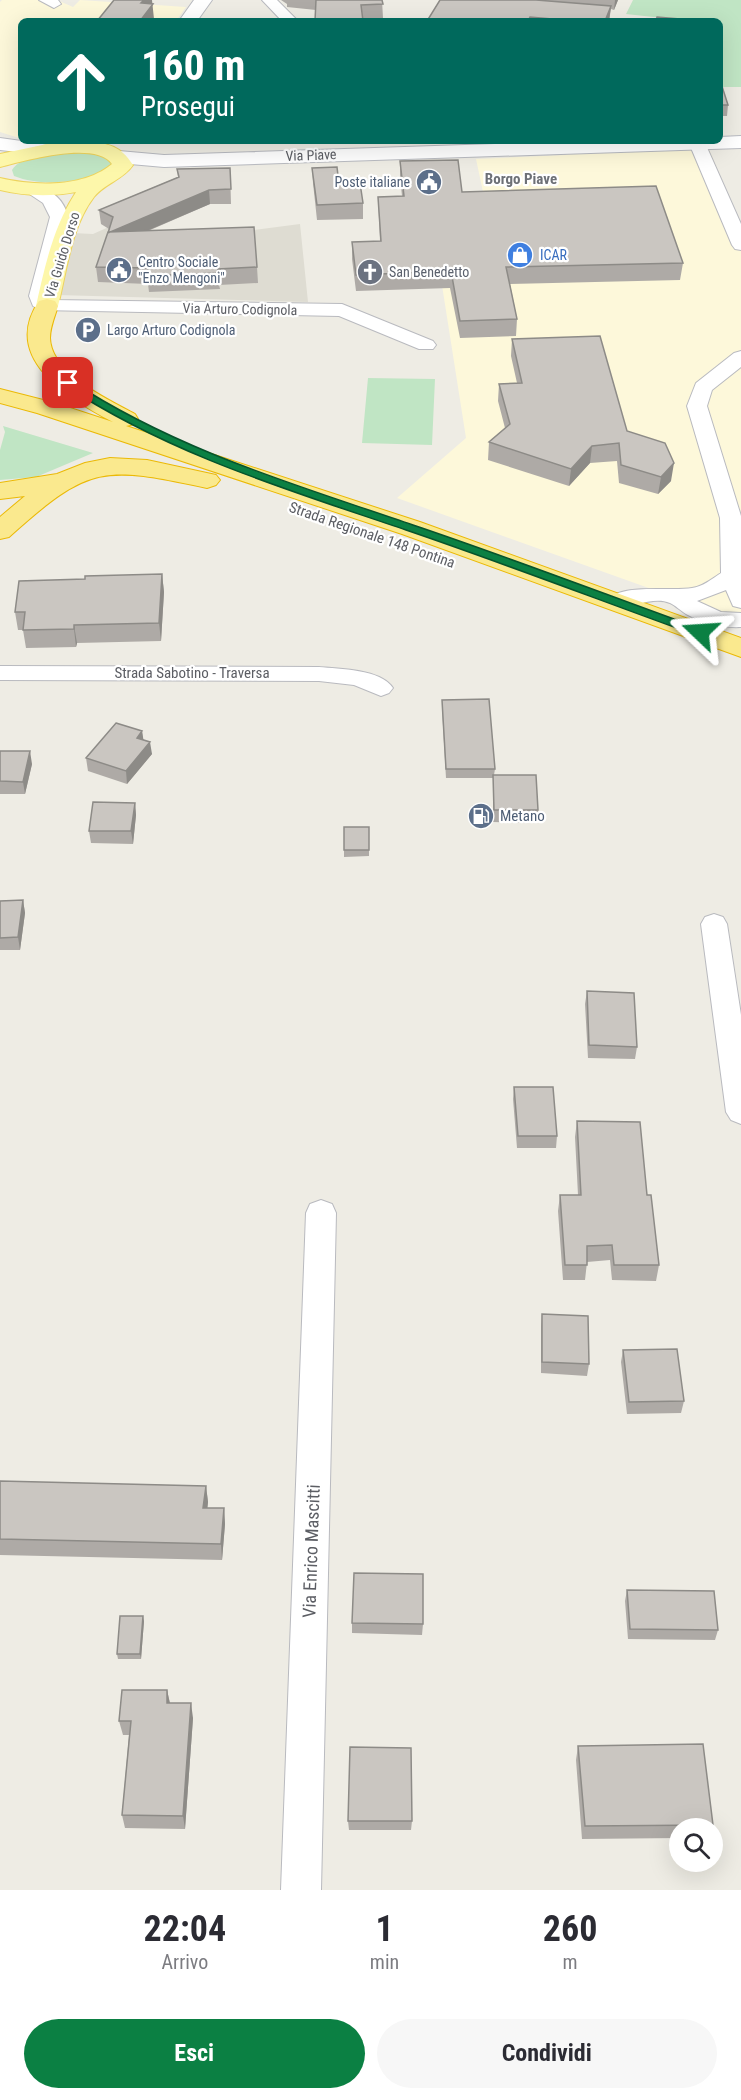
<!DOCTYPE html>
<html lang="it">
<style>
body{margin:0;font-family:"Roboto Condensed",sans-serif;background:#f7f7f7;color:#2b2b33;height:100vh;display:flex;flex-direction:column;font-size:22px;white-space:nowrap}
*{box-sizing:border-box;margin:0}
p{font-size:20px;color:#7c7c81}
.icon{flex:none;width:33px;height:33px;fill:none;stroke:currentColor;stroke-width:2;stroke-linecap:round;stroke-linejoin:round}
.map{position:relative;height:1890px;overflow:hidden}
.side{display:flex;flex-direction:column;background:#fff;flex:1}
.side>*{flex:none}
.top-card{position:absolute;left:18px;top:18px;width:705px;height:126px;border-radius:9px;box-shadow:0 6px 24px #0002;background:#00695c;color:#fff;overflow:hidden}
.tools{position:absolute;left:669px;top:1818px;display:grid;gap:12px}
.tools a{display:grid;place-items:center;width:54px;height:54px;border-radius:50%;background:#fff;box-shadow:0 6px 24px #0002;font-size:30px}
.pin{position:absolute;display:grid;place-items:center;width:51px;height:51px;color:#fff;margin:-26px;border-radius:12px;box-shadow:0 3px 9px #0006}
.me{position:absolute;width:66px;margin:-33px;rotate:290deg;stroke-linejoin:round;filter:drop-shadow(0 0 4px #0008)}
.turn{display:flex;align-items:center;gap:21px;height:126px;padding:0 24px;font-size:27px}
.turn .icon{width:78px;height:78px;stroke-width:2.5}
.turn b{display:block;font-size:42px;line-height:51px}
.eta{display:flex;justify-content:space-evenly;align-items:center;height:102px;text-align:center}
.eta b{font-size:36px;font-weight:700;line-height:42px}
.primary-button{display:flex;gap:12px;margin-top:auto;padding:12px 24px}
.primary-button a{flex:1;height:69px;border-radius:36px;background:#0b8043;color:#fff;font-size:24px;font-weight:700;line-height:69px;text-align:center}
.primary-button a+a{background:#f7f7f7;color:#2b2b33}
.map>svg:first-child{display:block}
.commercial{fill:#fdf8da}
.education{fill:#dedcd2}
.green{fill:#c0e5c4}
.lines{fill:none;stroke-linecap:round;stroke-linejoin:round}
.street-casing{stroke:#b9babf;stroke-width:2}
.secondary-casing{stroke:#b9bbc1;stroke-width:2}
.primary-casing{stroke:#edd35d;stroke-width:2}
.highway-casing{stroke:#ebb906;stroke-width:2}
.street{fill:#fff;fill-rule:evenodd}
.secondary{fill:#fff;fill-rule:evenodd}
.primary{fill:#fdf7aa;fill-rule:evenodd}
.highway{fill:#fae98e;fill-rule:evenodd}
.wall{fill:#aeaaa6}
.shaded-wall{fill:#8d8b87}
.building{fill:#cac6c1;stroke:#8d8b87;stroke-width:1.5}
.route{fill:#0b8043;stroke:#07532c;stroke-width:1.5}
.labels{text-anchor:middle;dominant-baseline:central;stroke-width:4.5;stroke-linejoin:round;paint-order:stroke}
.far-street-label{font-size:14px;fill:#5c5e64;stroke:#fff}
.far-service-label{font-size:14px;fill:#4e5e75;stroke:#fff;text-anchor:start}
.far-shop-label{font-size:14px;fill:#366cbe;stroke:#fff;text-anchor:start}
.far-worship-label{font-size:14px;fill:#5b616d;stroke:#fff;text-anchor:start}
.far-quarter-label{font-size:15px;font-weight:bold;fill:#6d7076;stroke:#fff}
.street-label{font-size:15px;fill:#5c5e64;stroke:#fff}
.service-label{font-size:15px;fill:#4e5e75;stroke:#fff;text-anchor:start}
.near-street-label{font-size:18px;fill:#5c5e64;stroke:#fff}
</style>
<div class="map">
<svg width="741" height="1890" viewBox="0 0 741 1890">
<rect width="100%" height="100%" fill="#eeece4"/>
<path class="commercial" d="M2,0H57L73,7L80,0L186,7L176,21H21L19,138L0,132V2Z
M570,141H700L709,149L741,225V621L397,498L466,438L430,209L486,206L476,159L566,155Z"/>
<path class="education" d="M120,222L156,243L300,224L308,302L57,295L72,233L93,234Z"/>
<path class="green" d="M633,0H741V87H720V21H690L626,14Z
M69,152L102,154L114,164L111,171C80,181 45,188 14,176L12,170C22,154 52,155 69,152Z
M368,378L435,379L432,445L362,443Z
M3,426L93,453L36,477L0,480V450L5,432Z"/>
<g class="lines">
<g class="street-casing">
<path id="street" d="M39,0H58L61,4L54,8Z
M262,0H277L298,21H282Z
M690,141H704L705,143L741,224V250L735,249L732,245L689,143Z
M31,184C49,188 64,198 68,217L47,296L51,300L342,304L433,341L436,345L433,349H419L339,316L40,310L33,306L29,296L50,217L43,203L22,189L25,185Z
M741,351V367L712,390L707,406L741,516V608L733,606L726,590L697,601L721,612L741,613V627C722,628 703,623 686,614C681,611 675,605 670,603C650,595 628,612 609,607L606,602C619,582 670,592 692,588C702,587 712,579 721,573L720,518L687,406L696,383L734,353Z
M0,666L319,667C339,669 381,669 393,688L389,693L381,696L354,685L319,681L0,680Z
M714,914L723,917L727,924L741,1015V1124L731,1120L726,1112L701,924L705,917Z
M321,1200L332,1204L336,1213L321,1890H281L306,1213L310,1204Z"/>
</g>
<g class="secondary-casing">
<path id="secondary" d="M194,0H212L197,21H179Z
M741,136V148L164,167L119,163L112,161L109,157L112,153L119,151L164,155L585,141H720V137Z
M0,138L50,145L53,149L50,153L43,155L0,150Z"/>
</g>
<g class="primary-casing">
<path id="primary" d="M86,141C109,144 120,145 133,165C123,180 105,183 94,197C71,227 67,270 58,306L55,311L47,313L39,311L36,306C45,266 53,227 76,192C50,197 25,196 0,190V178C35,186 83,188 112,164C95,140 24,161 0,167V154L47,144Z"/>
</g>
<g class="highway-casing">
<path id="highway" d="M47,299L55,301L58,306C55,316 50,327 50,338C51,374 108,399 135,414L138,419L135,424L126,426L420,522L741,638V657L402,534L37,413L0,403V389L55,403L113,422C70,399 0,359 39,301Z
M110,458L147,460L216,475L220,480L216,485L207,488C103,466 90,464 9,537L0,539V517L25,496L0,499V483L57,474L85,463Z"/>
</g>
<use href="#street" class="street"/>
<use href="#secondary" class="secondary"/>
<use href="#primary" class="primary"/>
<use href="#highway" class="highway"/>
</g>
<path class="wall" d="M281,0H382L383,18H362L316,10L287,7V4Z
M440,0H618L614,10L611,9L609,21H427Z
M720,80L728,105L727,116H720Z
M400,161L462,192L683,263L680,280L510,284L517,319L516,336L460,338L450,288L356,291L352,259V242L380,241L378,197L402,196L400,177Z
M230,168L231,204H210L148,231L257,267L258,283L219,285L220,289L149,292L148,284L98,282L96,267L109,229L101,224L99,210L178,177L177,169Z
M312,168L339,184L363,203V219L317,220L313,183Z
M512,339L627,431L671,481L658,494L619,483L617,461L590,463L569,486L488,460L489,442L505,428L498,401L499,384L517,383L511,356Z
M162,574L164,592L161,641L77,643L76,647L26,648L23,630H18L15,612L85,579Z
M442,700L495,769L494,775L538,810L537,823L493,822V778H446L442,709Z
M142,731L143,740L152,754L127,784L88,771L86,758Z
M0,751L32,764L25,794H0Z
M135,803L136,815L133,844L91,843L89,831Z
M344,827H369V856L344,857Z
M23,900L25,913L20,950H0V901Z
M587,991L637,1047L635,1059L588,1058L585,1004Z
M514,1087L557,1136L556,1148H517L513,1099Z
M577,1121L647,1195L659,1265L656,1281L612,1280L610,1260L587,1262L585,1280H563L558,1211L560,1195H578L575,1137Z
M542,1314L589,1364L587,1376L541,1373V1326Z
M623,1350L684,1401L681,1413L627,1414L621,1362Z
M0,1481L206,1486L208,1502L207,1508H224L225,1524L222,1560L0,1555Z
M627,1590L718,1630L715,1640L628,1639L625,1601Z
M144,1621L141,1659H118L117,1654Z
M352,1623L423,1624L422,1635L352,1633Z
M167,1690L170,1703L193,1718L185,1829L125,1828L122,1815L129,1735H123L119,1721Z
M578,1746L713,1825L711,1828H680V1838L582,1839L576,1760Z
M348,1821H412L411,1830H349Z"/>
<path class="shaded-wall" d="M144,0H152L154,19L153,21H140L141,3Z
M615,0H618L614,10Z
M611,6L609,21H605Z
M209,190L210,204L109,247L108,233Z
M592,446L590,463L569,486L571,469Z
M674,463L671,481L658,494L661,477Z
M162,574L164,592L161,641L159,623Z
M74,625L77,643L76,647L74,629Z
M142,731L144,743L137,738Z
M150,742L152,754L127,784L126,771Z
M30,751L32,764L25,794L23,782Z
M135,803L136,815L133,844L131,831Z
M23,900L25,913L20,950L18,937Z
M206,1486L208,1502L206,1524L203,1508Z
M224,1508L225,1524L222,1560L221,1544Z
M143,1616L144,1621L141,1659L140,1654Z
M167,1690L170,1704L167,1703Z
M191,1703L193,1718L185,1829L183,1816Z"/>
<path class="building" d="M114,0H144L141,3L153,4L140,21H97Z
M316,0H382L383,4L361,5L363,21H315Z
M440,0H536L611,6L605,21H575L530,17L528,21H427Z
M657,17L679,19L678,21H656Z
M720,80L728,105H720Z
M458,160L462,192L656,186L683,263L506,267L517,319L460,321L451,271L356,275L352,242L381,241L378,197L404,196L400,161Z
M337,167L339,184L360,183L363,203L317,205L312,168Z
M230,168L231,189L209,190L108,233L113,217L99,210L179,177L177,169Z
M254,227L257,267L218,269L219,273L148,276V268L96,267L108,232Z
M600,336L627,431L665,443L674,463L661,477L621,465L619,443L592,446L571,469L489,442L510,424L499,384L522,383L512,339Z
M162,574L159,623L74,625V629L23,630L25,612H15L19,581L85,579V576Z
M489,699L495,769H446L442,700Z
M116,723L142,731L137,738L150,742L126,771L86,758Z
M0,751H30L23,782L0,781Z
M493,775H536L538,810H494Z
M93,802L135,803L131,831H89Z
M344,827H369V850H344Z
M23,900L18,937L0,938V901Z
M587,991L634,993L637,1047L589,1045Z
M514,1087H553L557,1136H518Z
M577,1121L640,1122L647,1195H651L659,1265H614L612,1245L587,1246V1265H565L560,1195H581Z
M542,1314L588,1316L589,1364L542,1362Z
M677,1349L684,1401L629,1402L623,1350Z
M0,1481L206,1486L203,1508H224L221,1544L0,1539Z
M354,1573L423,1574V1624L352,1623Z
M627,1590L714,1591L718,1630L630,1629Z
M120,1616H143L140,1654H117Z
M122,1690H167V1703H191L183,1816L122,1815L131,1721H119Z
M703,1744L713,1825L585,1826L578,1746Z
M350,1747L411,1748L412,1821H348Z"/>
<path class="route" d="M64,381H71C178,451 294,484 413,525C511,558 607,595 704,630L706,632L704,635H696C599,600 503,563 406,530C286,489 171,455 64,385Z"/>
<defs>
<g id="civic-disc" transform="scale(1.35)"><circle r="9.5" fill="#5c6f8a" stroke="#fff"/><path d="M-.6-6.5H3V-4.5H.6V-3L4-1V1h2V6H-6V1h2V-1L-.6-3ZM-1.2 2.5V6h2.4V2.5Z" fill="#fff"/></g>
<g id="shop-disc" transform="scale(1.35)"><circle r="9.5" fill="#3f7fe0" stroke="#fff"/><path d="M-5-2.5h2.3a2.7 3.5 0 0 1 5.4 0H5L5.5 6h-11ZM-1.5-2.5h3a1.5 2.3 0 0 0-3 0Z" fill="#fff"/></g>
<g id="church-disc" transform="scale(1.35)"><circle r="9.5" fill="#6b7280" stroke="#fff"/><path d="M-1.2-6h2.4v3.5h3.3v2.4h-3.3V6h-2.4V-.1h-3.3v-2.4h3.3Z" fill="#fff"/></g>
<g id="parking-disc" transform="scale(1.35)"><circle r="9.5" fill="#5c6f8a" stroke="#fff"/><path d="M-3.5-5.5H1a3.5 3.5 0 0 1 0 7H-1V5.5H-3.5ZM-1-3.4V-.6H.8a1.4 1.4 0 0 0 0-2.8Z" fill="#fff"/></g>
<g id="fuel-disc" transform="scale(1.35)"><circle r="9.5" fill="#5c6f8a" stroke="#fff"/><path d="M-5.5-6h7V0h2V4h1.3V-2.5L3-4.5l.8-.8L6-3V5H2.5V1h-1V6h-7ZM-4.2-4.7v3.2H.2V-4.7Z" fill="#fff"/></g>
</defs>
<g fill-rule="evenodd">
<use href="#civic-disc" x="429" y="182"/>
<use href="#shop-disc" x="520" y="255"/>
<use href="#civic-disc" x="119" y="270"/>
<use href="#church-disc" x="370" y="272"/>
<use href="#parking-disc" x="88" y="330"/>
<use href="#fuel-disc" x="481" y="816"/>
</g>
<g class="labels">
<g class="far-street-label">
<text transform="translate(311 155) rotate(-2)">Via Piave</text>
<text transform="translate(62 255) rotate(-73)">Via Guido Dorso</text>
<text transform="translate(240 309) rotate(1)">Via Arturo Codignola</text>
</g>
<g class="far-service-label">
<text x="410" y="182" text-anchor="end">Poste italiane</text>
<text x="138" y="262">Centro Sociale<tspan x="138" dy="16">"Enzo Mengoni"</tspan></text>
<text x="107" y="330">Largo Arturo Codignola</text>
</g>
<g class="far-shop-label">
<text x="540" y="255">ICAR</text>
</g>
<g class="far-worship-label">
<text x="389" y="272">San Benedetto</text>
</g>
<g class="far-quarter-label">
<text x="521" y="179">Borgo Piave</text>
</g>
<g class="street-label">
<text transform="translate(372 535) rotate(19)">Strada Regionale 148 Pontina</text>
<text x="192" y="673">Strada Sabotino - Traversa</text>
</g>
<g class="service-label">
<text x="500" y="816">Metano</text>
</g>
<g class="near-street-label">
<text transform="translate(311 1551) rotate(-88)">Via Enrico Mascitti</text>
</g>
</g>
</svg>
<div class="tools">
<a><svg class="icon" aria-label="search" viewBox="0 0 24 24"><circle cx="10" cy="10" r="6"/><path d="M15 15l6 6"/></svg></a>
</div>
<div class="pin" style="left:68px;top:383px;background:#d93025"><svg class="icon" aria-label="arrive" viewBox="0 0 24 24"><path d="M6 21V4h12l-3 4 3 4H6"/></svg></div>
<svg class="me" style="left:700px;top:632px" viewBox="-20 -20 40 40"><path d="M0-17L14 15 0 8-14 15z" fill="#0b8043" stroke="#fff" stroke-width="4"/></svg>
<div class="top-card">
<div class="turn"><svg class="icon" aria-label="ahead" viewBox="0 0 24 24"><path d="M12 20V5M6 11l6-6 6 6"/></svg><div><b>160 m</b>Prosegui</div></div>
</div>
</div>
<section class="side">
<div class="eta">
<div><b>22:04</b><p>Arrivo</p></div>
<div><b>1</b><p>min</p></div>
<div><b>260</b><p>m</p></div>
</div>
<div class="primary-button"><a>Esci</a><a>Condividi</a></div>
</section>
